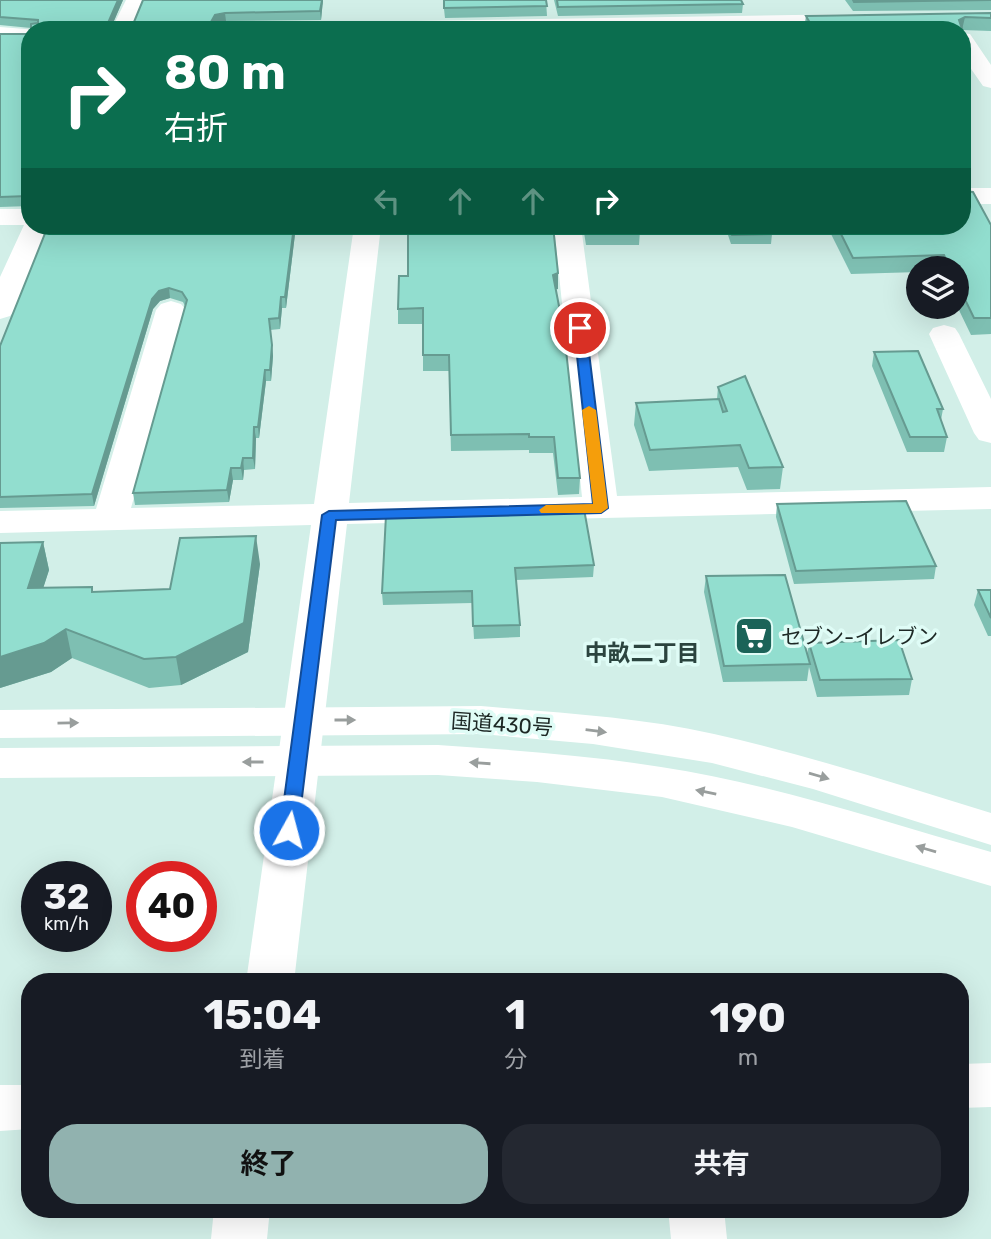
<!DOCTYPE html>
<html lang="ja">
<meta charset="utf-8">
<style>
body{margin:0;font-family:Rubik,"Noto Sans JP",sans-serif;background:#242831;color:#f1f3f6;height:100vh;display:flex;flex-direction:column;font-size:26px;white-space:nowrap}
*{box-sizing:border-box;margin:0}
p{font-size:23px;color:#9ea1a6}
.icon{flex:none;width:38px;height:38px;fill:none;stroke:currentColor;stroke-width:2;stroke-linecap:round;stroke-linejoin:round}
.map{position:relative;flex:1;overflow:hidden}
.sheet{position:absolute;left:21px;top:973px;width:948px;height:245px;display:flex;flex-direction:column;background:#171b24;border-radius:28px;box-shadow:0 7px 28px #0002}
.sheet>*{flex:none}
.hud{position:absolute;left:21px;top:21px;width:950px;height:214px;border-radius:28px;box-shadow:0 7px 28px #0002;background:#0b6e4f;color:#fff;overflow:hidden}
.controls{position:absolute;left:906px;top:256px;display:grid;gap:14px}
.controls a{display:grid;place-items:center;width:63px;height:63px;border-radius:50%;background:#171b24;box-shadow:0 7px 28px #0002;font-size:35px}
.speed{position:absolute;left:21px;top:861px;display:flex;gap:14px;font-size:35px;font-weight:700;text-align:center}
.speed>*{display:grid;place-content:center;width:91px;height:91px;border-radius:50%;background:#171b24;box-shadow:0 7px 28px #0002;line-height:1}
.speed small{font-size:18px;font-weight:400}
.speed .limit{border:10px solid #d22;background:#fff;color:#111}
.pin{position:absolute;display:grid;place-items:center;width:60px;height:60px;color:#fff;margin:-30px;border:4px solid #fff;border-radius:50%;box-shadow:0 2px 7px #0007}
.me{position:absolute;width:77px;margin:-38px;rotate:7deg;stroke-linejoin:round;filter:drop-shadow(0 0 5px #0008)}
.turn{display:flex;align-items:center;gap:24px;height:147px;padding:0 28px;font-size:32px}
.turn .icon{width:91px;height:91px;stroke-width:2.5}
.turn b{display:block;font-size:49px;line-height:60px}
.lanes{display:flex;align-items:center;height:66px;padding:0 28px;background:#0003;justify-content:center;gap:35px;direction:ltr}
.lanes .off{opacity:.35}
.eta{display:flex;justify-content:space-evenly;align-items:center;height:119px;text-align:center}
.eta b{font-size:42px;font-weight:700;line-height:49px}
.primary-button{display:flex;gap:14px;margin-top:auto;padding:14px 28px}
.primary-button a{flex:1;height:80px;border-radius:28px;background:#91b2af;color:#111;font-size:28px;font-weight:700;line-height:80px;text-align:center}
.primary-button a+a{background:#242831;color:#f1f3f6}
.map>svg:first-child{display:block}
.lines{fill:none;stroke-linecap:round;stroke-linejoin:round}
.minor{fill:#fff;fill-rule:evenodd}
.highway{fill:#fff;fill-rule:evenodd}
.wall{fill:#7ebfb2}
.shaded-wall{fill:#669b91}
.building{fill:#92decf;stroke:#669b91;stroke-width:2}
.oneway{fill:#999e9d}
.route{fill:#1a73e8;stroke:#114b97;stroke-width:2}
.slow{fill:#f59e0b}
.labels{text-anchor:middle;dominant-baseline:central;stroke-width:7;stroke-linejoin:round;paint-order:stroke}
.poi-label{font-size:21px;fill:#1d2825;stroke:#dffcf6;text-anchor:start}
.street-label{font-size:21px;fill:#1d2825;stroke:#dffcf6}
.neighbourhood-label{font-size:23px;font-weight:bold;fill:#2b443f;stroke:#dffcf6}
</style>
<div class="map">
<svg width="991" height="1239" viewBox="0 0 991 1239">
<rect width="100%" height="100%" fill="#d2efe8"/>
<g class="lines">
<path class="minor" d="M126,0H146L133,30H111Z
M858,14L866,15L869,20L866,25L648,30H215L218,25L226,24Z
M0,27L38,30H30V41H0Z
M962,33L970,34L991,65V88L983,86L962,56Z
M962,188H991V204H962Z
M0,209H30V226H51L15,310L10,316L0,319V277L24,225H0Z
M354,226H381L349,503L582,497L554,226H581L617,496L991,487V509L347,524L294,982H246L311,525L0,533V511L96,509L156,310L161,304L171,301L181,304L186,310L131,508L314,504Z
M944,325L955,328L959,334L991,399V443L979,440L974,433L929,334L933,328Z
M991,1063V1107L961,1108V1064Z
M0,1085H30V1129L0,1131Z
M214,1209H270L267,1239H211Z
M668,1209H724L727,1239H671Z"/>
<path class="highway" d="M481,706C558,713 638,717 714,734C808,755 899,785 991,813V845L813,789L712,763L593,744L481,734L0,738V710Z
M438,745C512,750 587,755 661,767C773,784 882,821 991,852V886L792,827L662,797L537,782L438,775L0,778V748Z"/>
</g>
<path class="wall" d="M0,0H123L113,23L134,22L323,0L321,20L226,21L216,24L31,28L0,25Z
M443,0H546L547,16L445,18Z
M554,0H741L743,4L742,13L558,16Z
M845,0H991V10L853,11Z
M991,13V31L962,30L804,29L806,16Z
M0,34H30V206L0,207Z
M963,191L991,225V334L971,335L957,306V268H919V272L851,274L827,226H962Z
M296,226L286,308H282L280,329L270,330L273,356L271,381H266L259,438H256L255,469L244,470L243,480H233L229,502L135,505L133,493L185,306L183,302L170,298L160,301L153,309L94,506L0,508V346Z
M583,226H639L640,230L639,245H586Z
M725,226H769L772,234L771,244H731Z
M408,276L558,289H556L580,478L579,494L558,495L553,453H529V450L451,451L449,371H423V324H398V309Z
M874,352L943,409L941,420L947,437L944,452H907L872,366Z
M718,387L783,467L780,489L747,490L738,467L649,471L634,425L636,403L717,399Z
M777,504L936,566L934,579L794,584L776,517Z
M386,515L594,565L593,577L516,580L520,625V637L474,639L472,603L383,605L382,593Z
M43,542L49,570L43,588L92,587L93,592L170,589L260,564L248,652L181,685L149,688L72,658L51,672L0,688Z
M706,576L807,656L809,643L912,679L909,695L817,697L809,667L807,681L723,682L704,592Z
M978,590H991V636H988L974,605Z"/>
<path class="shaded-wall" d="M118,0H123L110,30L108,23Z
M322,0H323L321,20L320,11Z
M225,13L226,21L216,24L213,30L211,22L215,15Z
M965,17L962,30H961L959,20Z
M294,226H296L286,308L285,297Z
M558,273V289L553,290V275Z
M169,288L170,298L160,301L153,309L94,506L92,494L152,299L159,291Z
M281,297L282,308L280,329L279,318Z
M272,345L273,356L271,381L270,370Z
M265,370L266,381L259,438L258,427Z
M254,427L256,438L255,469L253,458Z
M243,458L244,470L243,480L241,468Z
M231,468L233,480L229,502L227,490Z
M256,536L260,564L248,652L181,685L176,657Z
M43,542L49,570L34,617L28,588Z
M66,629L72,658L51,672L0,688V657Z"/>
<path class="building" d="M0,0H118L108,23L134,22L143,0H322L320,11L225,13L215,15L211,22L214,24H319L318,30H31V24L38,23V20L0,17Z
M444,0H546L547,6L444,8Z
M557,0H741L743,4L558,7Z
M853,0H991L854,2Z
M991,13V18L965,17L959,20L962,29L914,30H814L806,16Z
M749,22L751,30H565L563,25Z
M0,34H30V198L28,196L0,197Z
M962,177L963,191L973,192L991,225V318H974L957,283V268H950L944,255L853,258L837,226H962Z
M48,226H294L285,297H281L279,318L269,319L272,345L270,370H265L258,427H254L253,458H243L241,468H231L227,490L133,493L187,300L182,292L169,288L159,291L152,299L92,494L0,497V346Z
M408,226H553L558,273L553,275L564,332L580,478H558L554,437H529V434L451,435L449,355H423V308L398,309L399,276H408Z
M586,226H639L640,230L587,231Z
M729,226H769L772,234L732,235Z
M918,351L943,409H937L947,437H910L874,352Z
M745,376L783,467L749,468L740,445L650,450L636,403L719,399L723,412L727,411L718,387Z
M906,501L936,566L796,571L777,504Z
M584,509L594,565L515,568L520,625L473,626L472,591L382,593L386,515Z
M256,536L244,623L176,657L144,659L66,629L44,643L0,657V543L43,542L28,588L92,587V592L170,589L180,538Z
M785,575L810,664L724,666L706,576Z
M978,590H991V618Z
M899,640L912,679L820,680L809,643Z"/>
<defs><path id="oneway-solid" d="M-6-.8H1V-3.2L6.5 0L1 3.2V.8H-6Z" transform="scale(1.75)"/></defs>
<g class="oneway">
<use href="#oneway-solid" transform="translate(345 720)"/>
<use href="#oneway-solid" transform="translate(68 723) rotate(-1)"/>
<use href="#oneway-solid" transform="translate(596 731) rotate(7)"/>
<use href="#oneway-solid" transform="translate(253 762) rotate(180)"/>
<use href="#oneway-solid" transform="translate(480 763) rotate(-176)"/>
<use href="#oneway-solid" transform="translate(819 776) rotate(16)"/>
<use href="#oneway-solid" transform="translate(706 792) rotate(-168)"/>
<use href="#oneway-solid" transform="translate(926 849) rotate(-164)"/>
</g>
<path class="route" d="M580,325L586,328L608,508L601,513L336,520L298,830L296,835H283L280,830L322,515L329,511L593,504L574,328Z"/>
<path class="slow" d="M589,406L596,410L608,508L601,513H541L539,510L546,505L593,504L582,410Z"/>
<defs>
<g id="supermarket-square" transform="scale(2.0125)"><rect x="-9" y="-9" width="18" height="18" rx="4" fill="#1b6358" stroke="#dffcf6"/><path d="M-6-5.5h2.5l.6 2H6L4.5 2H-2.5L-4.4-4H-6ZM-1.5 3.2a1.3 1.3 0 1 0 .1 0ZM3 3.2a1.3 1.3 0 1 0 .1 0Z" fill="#fff"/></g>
</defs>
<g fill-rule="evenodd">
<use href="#supermarket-square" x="754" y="636"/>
</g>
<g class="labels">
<g class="poi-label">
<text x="781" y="636">セブン-イレブン</text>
</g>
<g class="street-label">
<text transform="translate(502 724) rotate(4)">国道430号</text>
</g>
<g class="neighbourhood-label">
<text x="642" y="653">中畝二丁目</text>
</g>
</g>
</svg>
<div class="controls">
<a><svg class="icon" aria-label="layers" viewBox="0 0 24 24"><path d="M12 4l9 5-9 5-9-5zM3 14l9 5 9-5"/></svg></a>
</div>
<div class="speed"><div>32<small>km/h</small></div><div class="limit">40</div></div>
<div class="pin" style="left:580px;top:328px;background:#d93025"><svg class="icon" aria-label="arrive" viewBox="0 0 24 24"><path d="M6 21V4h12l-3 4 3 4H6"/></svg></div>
<svg class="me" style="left:289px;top:830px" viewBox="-20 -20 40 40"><circle r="17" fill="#1a73e8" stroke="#fff" stroke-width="3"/><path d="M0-11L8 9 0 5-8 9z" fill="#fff"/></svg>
<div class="hud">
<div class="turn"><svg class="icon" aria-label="right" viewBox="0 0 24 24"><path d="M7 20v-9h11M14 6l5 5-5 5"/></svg><div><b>80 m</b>右折</div></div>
<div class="lanes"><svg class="icon off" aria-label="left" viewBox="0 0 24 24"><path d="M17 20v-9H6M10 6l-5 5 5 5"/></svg><svg class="icon off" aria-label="ahead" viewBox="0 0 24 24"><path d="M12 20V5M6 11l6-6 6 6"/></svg><svg class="icon off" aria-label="ahead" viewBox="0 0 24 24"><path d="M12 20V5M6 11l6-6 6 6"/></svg><svg class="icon" aria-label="right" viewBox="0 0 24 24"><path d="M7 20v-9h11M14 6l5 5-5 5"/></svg></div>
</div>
<section class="sheet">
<div class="eta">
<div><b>15:04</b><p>到着</p></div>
<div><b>1</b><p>分</p></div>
<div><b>190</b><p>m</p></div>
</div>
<div class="primary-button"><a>終了</a><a>共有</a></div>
</section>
</div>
